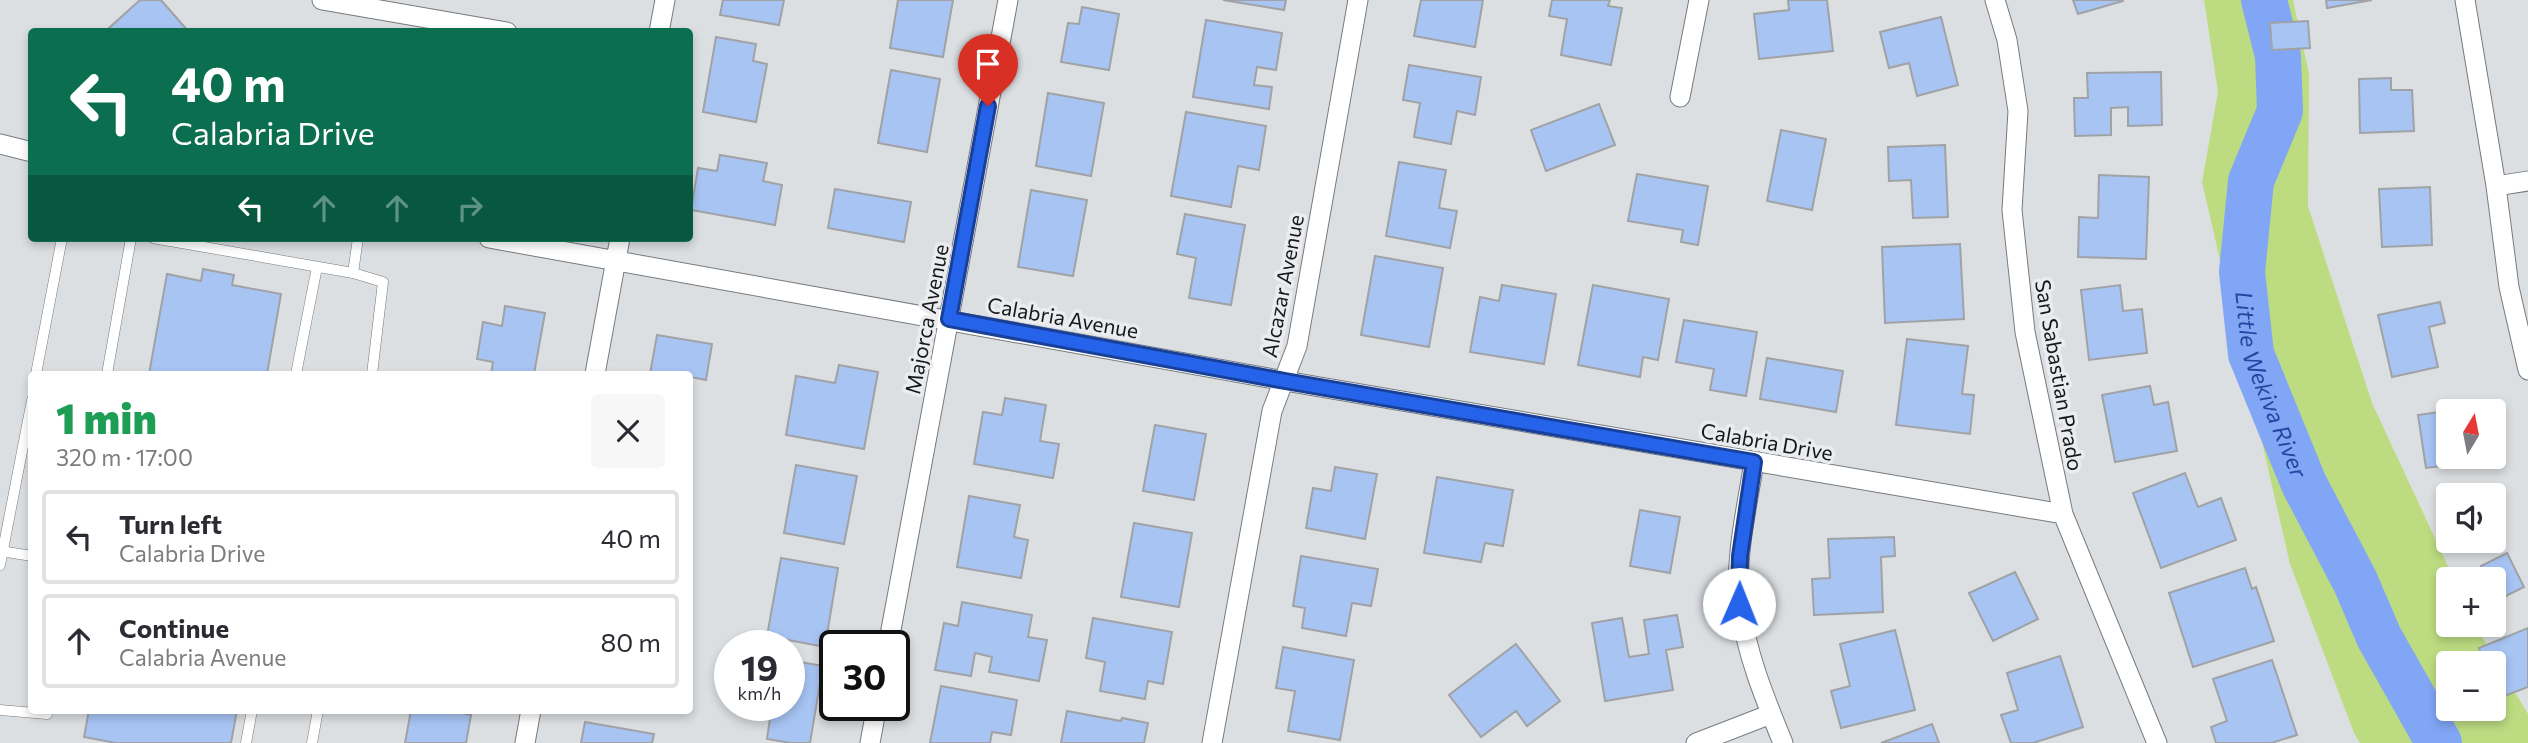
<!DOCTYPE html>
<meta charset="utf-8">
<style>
body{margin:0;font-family:Commissioner,sans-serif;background:#f7f7f7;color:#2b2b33;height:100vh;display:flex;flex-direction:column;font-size:26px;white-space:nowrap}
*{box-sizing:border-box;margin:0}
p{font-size:23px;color:#7c7c81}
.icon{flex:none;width:38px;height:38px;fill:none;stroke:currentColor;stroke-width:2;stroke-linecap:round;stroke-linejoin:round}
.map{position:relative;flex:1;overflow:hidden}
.drawer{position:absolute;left:28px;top:371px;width:665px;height:343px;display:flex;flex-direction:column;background:#fff;border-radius:7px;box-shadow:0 4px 10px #0003}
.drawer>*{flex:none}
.top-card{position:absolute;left:28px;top:28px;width:665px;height:214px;border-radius:7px;box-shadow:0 4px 10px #0003;background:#0b6e4f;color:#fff;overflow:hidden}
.needle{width:46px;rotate:10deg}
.buttons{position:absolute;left:2436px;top:399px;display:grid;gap:14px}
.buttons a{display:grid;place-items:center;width:70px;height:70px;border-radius:7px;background:#fff;box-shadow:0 4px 10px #0003;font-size:35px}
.speed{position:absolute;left:714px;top:630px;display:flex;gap:14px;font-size:35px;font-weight:700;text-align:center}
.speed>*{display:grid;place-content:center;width:91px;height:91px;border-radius:50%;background:#fff;box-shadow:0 4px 10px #0003;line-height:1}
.speed small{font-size:18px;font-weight:400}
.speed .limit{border:4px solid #111;border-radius:10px;background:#fff;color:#111}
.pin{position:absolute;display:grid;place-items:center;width:60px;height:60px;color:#fff;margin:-72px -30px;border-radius:50% 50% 50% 0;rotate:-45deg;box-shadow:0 0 7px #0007}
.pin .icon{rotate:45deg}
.me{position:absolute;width:77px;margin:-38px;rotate:1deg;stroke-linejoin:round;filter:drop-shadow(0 0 5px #0008)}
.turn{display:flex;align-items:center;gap:24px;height:147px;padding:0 28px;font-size:32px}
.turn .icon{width:91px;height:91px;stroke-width:2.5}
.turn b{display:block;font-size:49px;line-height:60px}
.lanes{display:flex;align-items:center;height:66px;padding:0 28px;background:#0003;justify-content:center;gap:35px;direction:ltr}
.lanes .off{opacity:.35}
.round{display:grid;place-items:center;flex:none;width:74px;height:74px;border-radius:7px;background:#f7f7f7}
.head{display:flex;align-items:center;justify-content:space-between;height:119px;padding:0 28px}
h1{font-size:42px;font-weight:800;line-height:52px;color:#1e9e55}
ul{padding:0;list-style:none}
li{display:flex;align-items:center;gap:21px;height:94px;margin:0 14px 10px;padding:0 14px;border:4px solid #e1e1e2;border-radius:7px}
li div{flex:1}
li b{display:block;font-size:26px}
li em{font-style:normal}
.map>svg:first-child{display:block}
.green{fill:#bddc82;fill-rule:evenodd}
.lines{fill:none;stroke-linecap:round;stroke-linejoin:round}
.river{stroke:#81a6f5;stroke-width:46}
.building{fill:#a7c4f3;stroke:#a0a2a5;stroke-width:2}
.lane-casing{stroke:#787a7d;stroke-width:11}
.street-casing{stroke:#787a7d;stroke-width:21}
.lane{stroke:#fff;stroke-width:10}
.street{stroke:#fff;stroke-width:19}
.route-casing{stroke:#184099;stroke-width:18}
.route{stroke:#2563eb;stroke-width:12}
.labels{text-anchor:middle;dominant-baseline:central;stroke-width:7;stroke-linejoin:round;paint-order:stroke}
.street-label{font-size:21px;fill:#161718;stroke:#eaecef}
.water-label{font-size:23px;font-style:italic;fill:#2347a1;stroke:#eaecef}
</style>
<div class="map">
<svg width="2528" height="743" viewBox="0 0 2528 743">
<rect width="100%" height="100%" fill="#dcdfe2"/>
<path class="green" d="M2204,0H2293L2309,74L2308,206L2372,403L2454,579H2448V625H2475L2528,714V743H2360L2354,733L2290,564L2202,182L2218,92ZM2448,663H2494V709H2448Z"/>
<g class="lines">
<path class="river" id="s1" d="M2264,0L2278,56L2280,111L2251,181L2242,272L2251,354L2304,484L2355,581L2379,637L2439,743"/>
</g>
<path class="building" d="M140,0H161L189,32H112L109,28Z
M723,0H784L779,25L720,15Z
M898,0H953L943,57L890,48Z
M1223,0H1286L1284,10Z
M1421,0H1483L1475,47L1414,36Z
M1552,0H1610L1608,6L1622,8L1611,65L1561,55L1567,19L1549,16Z
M1788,0H1827L1833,51L1759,59L1754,14L1789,10Z
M2073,0H2123V1L2078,14Z
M2326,0H2372L2327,8Z
M1082,7L1119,14L1109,70L1061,62L1068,23L1079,24Z
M1941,17L1958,85L1917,96L1909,63L1889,68L1880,32Z
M1206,20L1282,33L1276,70L1257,67L1254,85L1272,87L1269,109L1193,97Z
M2308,21L2310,48L2272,50L2270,23Z
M716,37L756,44L753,61L767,64L756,122L703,112Z
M1409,65L1481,77L1475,115L1457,111L1451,144L1414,137L1420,103L1403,100Z
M891,70L940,79L927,152L878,143Z
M2161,72L2162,125L2128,126V107L2111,108V135L2075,136L2074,98H2088L2087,73Z
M2391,78V90H2412L2414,131L2360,133L2359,79Z
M1048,93L1104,103L1091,176L1036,166Z
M1599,104L1615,145L1546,171L1531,130Z
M1186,112L1266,126L1259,170L1238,166L1231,207L1171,196Z
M1781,130L1826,139L1812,210L1767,201Z
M1945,145L1948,217L1913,218L1911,180L1889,181L1888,147Z
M720,155L767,163L763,181L782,185L775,225L691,210L698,168L717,171Z
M1399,162L1446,170L1439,208L1457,211L1450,248L1386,236Z
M1637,174L1708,186L1698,245L1681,242L1683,230L1628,221Z
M2099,175L2149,177L2146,259L2078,257L2079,217L2098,218Z
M2430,187L2432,245L2382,247L2379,189Z
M835,189L911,202L904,242L828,228Z
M1031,190L1087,200L1073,276L1018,267Z
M1185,214L1245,225L1231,305L1189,298L1196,258L1177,254Z
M1960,244L1964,319L1885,323L1882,247Z
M1375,256L1443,268L1429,347L1361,335Z
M203,269L234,275L232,285L281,294L267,374H149L167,274L201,281Z
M1502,285L1556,294L1544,364L1470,352L1480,297L1499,301Z
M1593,285L1669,299L1658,360L1643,357L1640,377L1578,365Z
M2120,285L2123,311L2142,309L2147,353L2089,360L2081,290Z
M2440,302L2445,323L2429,327L2438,367L2392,377L2378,315Z
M505,306L545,313L534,374H491L493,362L477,359L483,322L502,326Z
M1684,320L1757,332L1746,396L1710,390L1714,369L1676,362Z
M657,335L712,344L706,380L690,377V374H650Z
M1907,339L1968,346L1962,394L1974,395L1970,434L1896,425Z
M1767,358L1843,371L1836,412L1760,399Z
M839,365L878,372L864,449L786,435L796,376L835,383Z
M2150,386L2154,405L2168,402L2177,451L2115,462L2102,395Z
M1005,398L1046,405L1040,441L1059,444L1053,478L974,464L983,412L1002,415Z
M2460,409V411H2448V457H2467L2468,463L2426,468L2418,415Z
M1155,425L1206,434L1194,500L1143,491Z
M796,465L857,476L844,544L784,533Z
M1335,467L1377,474L1365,539L1306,528L1313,488L1331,491Z
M2185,473L2198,507L2221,498L2236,540L2161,568L2133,493Z
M1437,477L1513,490L1503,546L1485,543L1481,562L1424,553Z
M969,496L1020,505L1014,537L1028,540L1021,578L957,567Z
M1640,510L1680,517L1670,573L1630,566Z
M1134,523L1192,533L1179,607L1121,597Z
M1894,537L1895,556L1881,557L1883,612L1814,615L1812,579L1830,578L1828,539Z
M2507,553L2524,587L2498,600L2494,592V579H2487L2481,566Z
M1301,556L1378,569L1371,606L1352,603L1346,636L1302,628L1305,608L1293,606Z
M781,558L838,568L825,647L767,636Z
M2245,568L2252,589L2256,587L2274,641L2193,667L2169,593Z
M2015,572L2038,619L1993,641L1969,593Z
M962,602L1032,615L1028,637L1047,640L1039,681L989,672L992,657L975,653L971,676L935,670L944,623L958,626Z
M1677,615L1683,647L1666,650L1673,690L1605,701L1592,623L1622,618L1629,657L1649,654L1644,620Z
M1093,618L1172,632L1163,684L1148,681L1145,699L1100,691L1105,662L1086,658Z
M2528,628V687L2499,698L2494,685V663H2485L2479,648Z
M1895,630L1915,710L1841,728L1831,691L1850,686L1840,644Z
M1516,644L1560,701L1527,726L1516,711L1481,737L1449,695Z
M1283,647L1354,660L1340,740L1288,731L1295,691L1276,688Z
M2060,656L2083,727L2033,743H2011L2001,715L2018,710L2007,673Z
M789,660L823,666L810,743H791L767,739L770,718L753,715L755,705H789Z
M2272,660L2297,735L2271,743H2216L2211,727L2227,721L2213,679Z
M941,686L1017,700L1011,735L992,732L990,743H930Z
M89,710H237L231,743H116L84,737Z
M411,710H446L471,715L466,743H405Z
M1067,711L1121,721L1122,718L1148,723L1144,743H1061Z
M585,722L654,734L652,743H581Z
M1932,724L1939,743H1881Z"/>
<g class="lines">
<g class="lane-casing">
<path id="lane" d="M153,238L353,273L358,238
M353,273L383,282L372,374
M36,374L62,238
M107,374L131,238
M296,374L317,267
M0,551L32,556
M0,565L32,400
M0,710L47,714L48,710
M246,743L252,710
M312,743L318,710"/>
</g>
<g class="street-casing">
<path id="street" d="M322,0L507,32
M1995,0L2007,40L2018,111L2012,210L2025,332L2063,514L2157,743
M2465,0L2496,186L2509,287L2528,370
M659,32L665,0
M1680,97L1699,0
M0,144L32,152
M2496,186L2528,181
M489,238L1285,381L2063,514
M595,374L620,238
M1754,462C1747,508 1734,559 1740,605C1746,653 1765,699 1783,743
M888,646L1008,0
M525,743L531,710
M870,743L877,705
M1212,743L1272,411L1297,346L1358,0
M1696,743L1771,714"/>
</g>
<use href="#lane" class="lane"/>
<use href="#street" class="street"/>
</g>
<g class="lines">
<g class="route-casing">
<path id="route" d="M988,106L949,319L1285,381L1754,462L1740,556L1739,604"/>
</g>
<use href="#route" class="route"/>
</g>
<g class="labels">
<g class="street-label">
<text transform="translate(1282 286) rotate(-79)">Alcazar Avenue</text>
<text transform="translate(1063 317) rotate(10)">Calabria Avenue</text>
<text transform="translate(926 319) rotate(-79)">Majorca Avenue</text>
<text transform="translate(2060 375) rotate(80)">San Sabastian Prado</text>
<text transform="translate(1767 441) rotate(10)">Calabria Drive</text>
</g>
<g class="water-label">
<text stroke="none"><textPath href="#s1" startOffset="397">Little Wekiva River</textPath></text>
</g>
</g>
</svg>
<div class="buttons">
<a><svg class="needle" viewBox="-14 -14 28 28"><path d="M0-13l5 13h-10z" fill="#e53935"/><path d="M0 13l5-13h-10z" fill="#7c7c81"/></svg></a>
<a><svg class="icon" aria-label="sound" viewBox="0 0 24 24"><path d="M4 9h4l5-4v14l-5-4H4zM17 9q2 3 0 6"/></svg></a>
<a>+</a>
<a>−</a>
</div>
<div class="speed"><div>19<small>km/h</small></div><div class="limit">30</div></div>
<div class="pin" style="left:988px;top:106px;background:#d93025"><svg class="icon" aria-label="arrive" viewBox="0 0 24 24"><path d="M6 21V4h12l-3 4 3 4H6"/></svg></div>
<svg class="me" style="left:1739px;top:604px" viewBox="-20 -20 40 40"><circle r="19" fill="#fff"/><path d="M0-13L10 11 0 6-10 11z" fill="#2563eb"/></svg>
<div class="top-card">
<div class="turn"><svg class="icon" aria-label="left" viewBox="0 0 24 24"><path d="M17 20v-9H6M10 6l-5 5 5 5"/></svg><div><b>40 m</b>Calabria Drive</div></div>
<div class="lanes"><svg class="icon" aria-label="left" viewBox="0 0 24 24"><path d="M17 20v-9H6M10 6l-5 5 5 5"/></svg><svg class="icon off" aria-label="ahead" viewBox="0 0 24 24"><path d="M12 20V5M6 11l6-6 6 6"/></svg><svg class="icon off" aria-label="ahead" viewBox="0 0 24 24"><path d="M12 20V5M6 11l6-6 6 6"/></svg><svg class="icon off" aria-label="right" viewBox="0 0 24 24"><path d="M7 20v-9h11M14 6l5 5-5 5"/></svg></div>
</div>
<section class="drawer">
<div class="head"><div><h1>1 min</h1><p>320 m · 17:00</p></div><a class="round"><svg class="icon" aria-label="close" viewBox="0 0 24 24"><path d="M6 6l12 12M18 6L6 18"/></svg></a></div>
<ul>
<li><svg class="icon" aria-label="left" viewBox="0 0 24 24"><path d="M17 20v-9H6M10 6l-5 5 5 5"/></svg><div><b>Turn left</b><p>Calabria Drive</p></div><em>40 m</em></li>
<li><svg class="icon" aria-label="ahead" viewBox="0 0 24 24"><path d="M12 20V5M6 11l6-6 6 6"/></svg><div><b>Continue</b><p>Calabria Avenue</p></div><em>80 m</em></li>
</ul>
</section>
</div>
